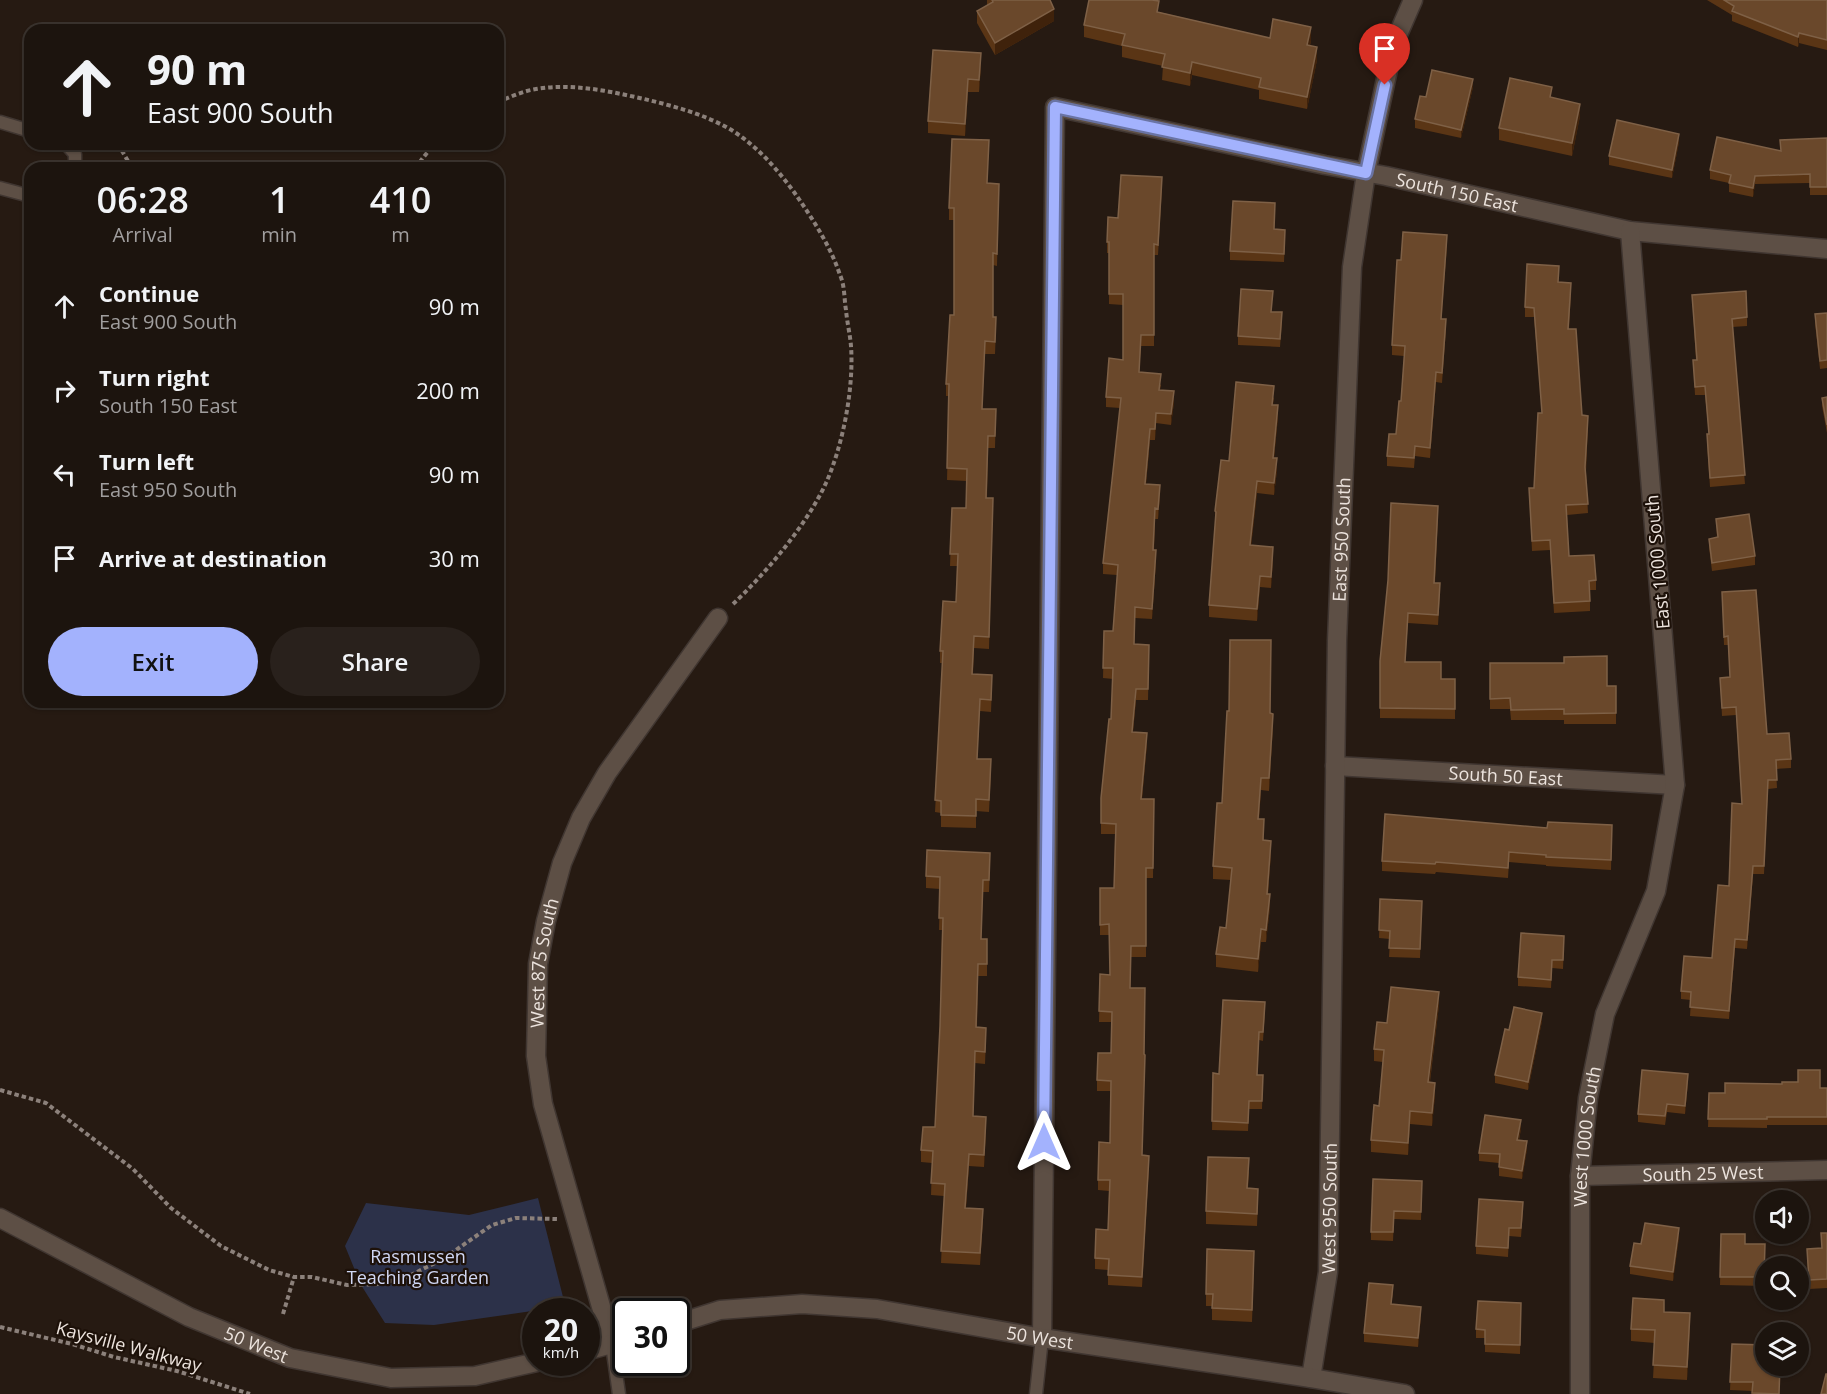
<!DOCTYPE html>
<style>
body{margin:0;font-family:"Open Sans",sans-serif;background:#29211c;color:#f1f3f6;height:100vh;display:flex;flex-direction:column;font-size:22px;white-space:nowrap}
*{box-sizing:border-box;margin:0}
p{font-size:20px;color:#a09e9e}
.icon{flex:none;width:33px;height:33px;fill:none;stroke:currentColor;stroke-width:2;stroke-linecap:round;stroke-linejoin:round}
.map{position:relative;flex:1;overflow:hidden}
.side{position:absolute;left:24px;top:162px;width:480px;height:546px;display:flex;flex-direction:column;background:#1c140e;border-radius:18px;box-shadow:0 2px 4px #0004,0 0 0 2px #3a332e}
.side>*{flex:none}
.top-card{position:absolute;left:24px;top:24px;width:480px;height:126px;border-radius:18px;box-shadow:0 2px 4px #0004,0 0 0 2px #3a332e;background:#1c140e;color:#f1f3f6;overflow:hidden}
.tools{position:absolute;left:1755px;top:1190px;display:grid;gap:12px}
.tools a{display:grid;place-items:center;width:54px;height:54px;border-radius:50%;background:#1c140e;box-shadow:0 2px 4px #0004,0 0 0 2px #3a332e;font-size:30px}
.speed{position:absolute;left:522px;top:1298px;display:flex;gap:12px;font-size:30px;font-weight:700;text-align:center}
.speed>*{display:grid;place-content:center;width:78px;height:78px;border-radius:50%;background:#1c140e;box-shadow:0 2px 4px #0004,0 0 0 2px #3a332e;line-height:1}
.speed small{font-size:15px;font-weight:400}
.speed .limit{border:3px solid #111;border-radius:9px;background:#fff;color:#111}
.pin{position:absolute;display:grid;place-items:center;width:51px;height:51px;color:#fff;margin:-62px -26px;border-radius:50% 50% 50% 0;rotate:-45deg;box-shadow:0 0 6px #0007}
.pin .icon{rotate:45deg}
.me{position:absolute;width:66px;margin:-33px;rotate:0deg;stroke-linejoin:round;filter:drop-shadow(0 0 4px #0008)}
.turn{display:flex;align-items:center;gap:21px;height:126px;padding:0 24px;font-size:27px}
.turn .icon{width:78px;height:78px;stroke-width:2.5}
.turn b{display:block;font-size:42px;line-height:51px}
.eta{display:flex;justify-content:space-evenly;align-items:center;height:102px;text-align:center}
.eta b{font-size:36px;font-weight:600;line-height:42px}
.action{display:flex;gap:12px;margin-top:auto;padding:12px 24px}
.action a{flex:1;height:69px;border-radius:36px;background:#a3b2fd;color:#111;font-size:24px;font-weight:600;line-height:69px;text-align:center}
.action a+a{background:#29211c;color:#f1f3f6}
ul{padding:0;list-style:none}
li{display:flex;align-items:center;gap:18px;height:84px;padding:0 24px}
li div{flex:1}
li b{display:block;font-size:22px}
li em{font-style:normal}
.map>svg:first-child{display:block}
.green{fill:#2c3149}
.lines{fill:none;stroke-linecap:round;stroke-linejoin:round}
.service-casing{stroke:#403631;stroke-width:15}
.minor-casing{stroke:#403631;stroke-width:21}
.tertiary-casing{stroke:#403631;stroke-width:21}
.path{stroke:#8c817b;stroke-width:4;stroke-dasharray:4.5 3;stroke-linecap:butt}
.service{stroke:#5d4f45;stroke-width:12}
.minor{stroke:#5d4f45;stroke-width:18}
.tertiary{stroke:#5d4f45;stroke-width:18}
.wall{fill:#5a3515}
.shaded-wall{fill:#3f220b}
.building{fill:#6a482b;stroke:#7e6046;stroke-width:1.5}
.route-casing{stroke:#6a74a4;stroke-width:15}
.route{stroke:#a3b2fd;stroke-width:10}
.labels{text-anchor:middle;dominant-baseline:central;stroke-width:4.5;stroke-linejoin:round;paint-order:stroke}
.street-label{font-size:18px;fill:#ece3dd;stroke:#1d1109}
.park-label{font-size:18px;fill:#d0d7f4;stroke:#1d1109}
</style>
<div class="map">
<svg width="1827" height="1394" viewBox="0 0 1827 1394">
<rect width="100%" height="100%" fill="#261a12"/>
<path class="green" d="M538,1198L563,1297L532,1311L434,1325L385,1323L361,1285L345,1246L366,1203L469,1215Z"/>
<g class="lines">
<g class="service-casing">
<path id="service" d="M0,122L30,131
M66,144L75,154V168
M0,188L30,196
M612,1345L619,1394
M1036,1394L1042,1338"/>
</g>
<g class="minor-casing">
<g id="minor">
<path id="s1" d="M1335,766L1675,785"/>
<path id="s2" d="M1580,1176L1827,1170"/>
<path id="s3" d="M1042,1338L1055,107L1325,165L1386,176L1630,231L1827,249"/>
<path id="s4" d="M612,1345L543,1104L536,1056L538,964L546,921L562,863L581,818L607,773L718,618"/>
<path id="s5" d="M1311,1378L1328,1272L1337,641L1352,267L1366,173L1393,46L1413,0"/>
<path id="s6" d="M1580,1394V1176L1588,1098L1605,1014L1656,891L1675,785L1630,231"/>
</g>
</g>
<g class="tertiary-casing">
<g id="tertiary">
<path id="s7" d="M0,1218L189,1317L290,1358L391,1378L475,1376L537,1362"/>
<path id="s8" d="M676,1324L720,1310L802,1304L877,1309L1042,1338L1311,1378L1405,1394"/>
<path d="M586,1351L626,1340"/>
</g>
</g>
<path class="path" d="M498,102C510,97 523,91 536,89C572,83 609,91 644,99C674,106 707,115 733,131C758,147 777,169 794,192C812,218 830,245 840,275C845,286 844,299 846,310C847,322 850,334 851,346C854,388 843,445 826,483C806,526 766,573 732,605
M118,144L132,168
M415,168L434,144
M0,1090L46,1103L133,1169L171,1208L221,1246L269,1270L294,1277H312L347,1285L380,1284L409,1276L443,1259L492,1225L516,1218L557,1219
M283,1314L294,1277
M0,1327L72,1344L114,1357L177,1371L250,1394"/>
<use href="#service" class="service"/>
<use href="#minor" class="minor"/>
<use href="#tertiary" class="tertiary"/>
</g>
<path class="wall" d="M987,0H1050L1054,21L995,55L977,23V11L987,5Z
M1707,0H1827V50L1799,43L1798,47L1732,21V15Z
M1159,12L1270,38L1311,40L1310,46L1317,60L1307,109L1259,99V90L1192,75L1190,86L1162,80L1163,66L1122,57V46L1084,37V25Z
M981,66L979,92H968L965,136L928,133V121Z
M1473,87L1461,138L1415,128V119L1426,97Z
M1552,98L1580,116L1572,156L1499,140V128Z
M1827,138V195H1810V183L1755,184L1753,197L1729,192V183L1710,179V170Z
M1679,142L1672,178L1609,165V156Z
M988,183L999,184L997,266L993,265V317L996,329L995,354H985L982,409H996L995,448H988L987,498H993L989,649L974,648L973,674L992,687L991,712L980,711L977,759L991,771L989,812L976,811V828L941,827V813L935,812L943,663H940V651L956,602L957,566H950L952,508H966L967,481L947,480L949,396H946V384L954,315V220H949V208Z
M1162,188L1158,255H1154V346H1141L1139,372L1161,385L1160,390L1174,402L1171,425L1156,423L1155,440H1150L1146,484L1160,496L1158,519H1155L1154,550L1156,561L1152,619L1135,618L1134,644L1149,655L1148,700H1136L1133,732L1147,744L1142,799H1154L1153,878H1146V957H1131L1130,988L1142,1155L1149,1166L1142,1287L1108,1285V1270L1095,1269V1258L1108,1230L1109,1191L1098,1190V1180L1110,1143L1111,1091H1097V1080L1111,1053L1112,1022H1099L1100,974L1110,975L1109,935H1100V888H1114L1115,834H1101V798L1111,719L1113,679L1103,678L1104,631H1113L1117,575L1103,574V563L1120,408L1106,407V397L1123,360V305L1109,304V253H1107V242Z
M1275,211L1274,229L1285,238L1284,262L1230,260V251Z
M1447,245L1441,319L1446,329L1442,383L1436,382L1430,458L1415,456L1414,468L1387,466V456L1396,434L1401,401L1404,356L1392,355V345L1401,260Z
M1559,282L1571,292L1569,329L1582,415L1588,425L1586,472L1588,513L1567,515L1569,556L1596,580V590H1590V611L1554,613L1550,550L1532,551L1529,488H1534L1542,413L1534,317H1525V307Z
M1692,295L1747,317V326L1732,327L1745,484L1710,487L1707,443V434H1709L1705,395H1695L1693,360H1696Z
M1272,312L1282,321L1280,347L1238,345V336Z
M1827,313V368L1820,369L1815,323V314Z
M1274,397L1273,405L1278,417L1274,458L1277,470L1274,495L1257,493L1251,546L1273,559L1271,588L1260,587L1257,621L1209,617V605L1216,523L1215,511L1229,461Z
M1827,397V433L1822,406V398Z
M1438,516L1435,583L1440,593L1438,625L1408,623L1405,662L1441,679H1455V719L1380,718V661Z
M1716,519L1755,556V565L1712,571L1709,547V539L1717,538Z
M1722,592L1767,734L1791,759V768L1776,769L1777,788L1768,789L1764,874H1753L1747,949L1735,948L1729,1019L1690,1016L1691,1000L1681,999V991L1712,958L1729,886L1742,804L1736,715L1722,716L1720,678L1730,677L1728,645H1724Z
M1490,663L1607,686H1616V724H1564V720H1511L1510,709H1490Z
M1271,713L1273,726L1269,791L1261,790L1259,819L1264,840L1271,853L1268,894L1270,907L1266,942H1261L1258,972L1216,967V954L1226,928L1231,880L1213,879V866L1222,803Z
M1612,825L1611,870L1546,866V865L1509,862L1508,878L1436,872L1435,874L1382,871V861L1547,828Z
M990,865L989,892H983L981,939H987V976H978L977,1027L986,1040L985,1064L975,1063L973,1116L986,1129L984,1167L969,1166L966,1208L983,1221L980,1265L941,1263L944,1196L931,1195L932,1163L921,1162V1150L935,1127L940,1026L942,930H939L940,889L926,888V876Z
M1380,899L1422,901L1420,958L1389,957L1390,939L1379,938Z
M1564,944L1563,969L1552,968L1551,988L1518,986V977Z
M1439,1005L1430,1082L1435,1095L1432,1126L1410,1124L1408,1155L1371,1152V1140L1379,1106L1383,1062L1374,1061V1049L1387,1023Z
M1265,1010L1263,1041L1259,1040L1257,1075H1263L1262,1109H1249L1248,1131L1212,1130L1213,1073L1219,1074Z
M1542,1021L1528,1090L1495,1083V1075L1509,1030Z
M1688,1082L1685,1114L1667,1112L1665,1125L1638,1122V1114Z
M1827,1088V1125H1767V1128L1708,1127L1709,1093H1725Z
M1521,1129L1519,1140L1527,1149L1522,1179L1499,1176V1163L1479,1161V1153Z
M1249,1171L1248,1188L1258,1201L1257,1226L1206,1224V1211Z
M1422,1181L1421,1220L1394,1219L1393,1241L1371,1240V1232Z
M1523,1210L1521,1237L1509,1236L1508,1257L1476,1254V1246Z
M1821,1233H1827V1288L1809,1289L1807,1249L1822,1248Z
M1721,1234L1745,1244H1765L1764,1286L1720,1285Z
M1679,1237L1673,1281L1630,1274V1266L1641,1244Z
M1254,1264L1252,1322L1212,1320V1306H1206V1294Z
M1393,1293L1391,1305L1421,1316L1418,1347L1364,1342V1333Z
M1521,1303L1520,1354L1485,1352V1338H1476V1329Z
M1664,1312L1690,1326L1687,1380L1653,1378L1655,1343L1631,1341V1329Z
M1732,1344L1779,1394H1752L1753,1391L1730,1390Z"/>
<path class="shaded-wall" d="M1054,9V21L995,55V43Z
M1311,27V40L1307,58V45Z
M1799,33V43L1798,47V37Z
M1317,47V60L1307,109V97Z
M981,53V66L979,92V80Z
M1192,62V75L1190,86V73Z
M968,79V92L965,136V124Z
M1473,79V87L1461,138V130Z
M1580,104V116L1572,156V143Z
M1679,134V142L1672,178V170Z
M1755,176V184L1753,197V188Z
M1447,235V245L1441,328V319Z
M1436,372V382L1430,458V448Z
M1174,391V402L1171,425V414Z
M1278,405V417L1273,469V458Z
M1156,413V423L1155,440V429Z
M1150,429V440L1145,495V484Z
M1277,458V470L1274,495V483Z
M1257,481V493L1250,557V545Z
M1160,485V496L1158,519V509Z
M1273,547V559L1271,588V577Z
M1156,550V561L1152,619V609Z
M1260,576V587L1257,621V609Z
M1136,689V700L1132,742V732Z
M1273,714V726L1269,791V778Z
M1147,733V744L1141,809V799Z
M1261,778V790L1258,832V819Z
M1271,841V853L1267,907V894Z
M1753,866V874L1747,949V940Z
M1270,894V907L1266,942V930Z
M1261,929V942L1258,972V959Z
M1735,939V948L1729,1019V1011Z
M1439,992V1005L1428,1094V1082Z
M1542,1013V1021L1528,1090V1082Z
M1688,1074V1082L1685,1114V1106Z
M1435,1083V1095L1432,1126V1113Z
M1410,1111V1124L1408,1155V1143Z
M986,1117V1129L984,1167V1155Z
M1521,1120V1129L1517,1148V1140Z
M1527,1141V1149L1522,1179V1171Z
M969,1154V1166L965,1220V1208Z
M1149,1156V1166L1142,1287V1277Z
M1679,1228V1237L1673,1281V1272Z
M1421,1307V1316L1418,1347V1338Z
M1690,1313V1326L1687,1380V1367Z"/>
<path class="building" d="M992,0H1050L1054,9L995,43L977,11L993,2Z
M1089,0H1152L1159,1L1157,12L1270,38L1273,19L1311,27L1307,45L1317,47L1307,97L1259,87L1261,78L1192,62L1190,73L1162,67L1165,54L1122,45L1125,34L1084,25Z
M1724,0H1827V40L1799,33L1798,37L1732,11L1734,6Z
M933,50L981,53L979,80L968,79L965,124L928,121Z
M1432,70L1473,79L1461,130L1415,119L1420,96L1426,97Z
M1510,78L1552,87L1550,97L1580,104L1572,143L1499,128Z
M1617,120L1679,134L1672,170L1609,156Z
M1717,137L1781,151L1780,140L1827,138V187H1810V174L1755,176L1753,188L1729,183L1731,175L1710,170Z
M952,139L989,140L987,183L999,184L997,254L993,253V317H996L995,342L985,341L982,409H996L995,436H988L986,498H993L989,637L974,636L972,674L992,675L991,700L980,699L977,759H991L989,800L976,799V816L941,815V801L935,800L943,651H940L943,601L956,602L958,554H950L952,508H966L967,469L947,468L949,384H946L950,315H954V208H949Z
M1121,175L1162,177L1158,245L1154,244V335H1141L1139,372L1161,374L1159,390L1174,391L1171,414L1156,413L1155,429H1150L1145,484L1160,485L1158,509L1155,508L1153,550H1156L1152,609L1135,607L1134,644L1149,645L1148,689H1136L1132,732L1147,733L1141,799H1154L1153,868H1146V946H1131L1130,988H1145L1144,1054L1145,1055L1142,1155L1149,1156L1142,1277L1108,1275L1109,1259L1095,1258L1096,1229L1108,1230L1110,1180H1098L1099,1142L1110,1143L1111,1081L1097,1080L1098,1053H1111L1112,1012L1099,1011L1100,974L1110,975L1109,924L1100,925V888H1114L1116,824L1101,823V798L1109,719H1111L1113,668H1103L1104,631H1113L1118,565L1103,563L1121,398L1106,397L1109,358L1123,360V294H1109V242H1107L1108,217L1118,218Z
M1233,201L1275,203L1274,229L1285,230L1284,254L1230,251Z
M1403,232L1447,235L1441,319H1446L1442,373L1436,372L1430,448L1415,446L1414,458L1387,456L1389,434H1396L1399,401H1401L1405,346L1392,345L1397,260H1401Z
M1527,264L1559,266L1558,282L1571,283L1568,329H1576L1582,415L1588,416L1585,467L1588,504L1566,505L1569,556L1594,555L1596,580L1589,581L1590,601L1554,603L1550,540L1532,541L1529,488H1534L1538,413H1542L1534,308L1525,307Z
M1241,289L1273,291L1271,312H1282L1280,339L1238,336Z
M1746,291L1747,317L1732,319L1745,475L1710,478L1707,434H1709L1705,386L1695,387L1693,360H1697L1692,295Z
M1827,313V360L1820,361L1815,314Z
M1236,382L1274,386L1272,405H1278L1273,458H1277L1274,483L1257,481L1250,545L1273,547L1271,577L1260,576L1257,609L1209,605L1216,512L1215,511L1221,460L1229,461Z
M1827,397V425L1822,398Z
M1391,503L1438,506L1434,583H1440L1438,615L1408,613L1405,662H1441V679H1455V709L1380,708V661L1388,580Z
M1749,514L1755,556L1712,563L1709,539L1718,537L1716,519Z
M1756,590L1767,734L1789,733L1791,759L1776,760L1777,780H1768L1764,866H1753L1747,940L1735,939L1729,1011L1690,1007L1691,992L1681,991L1684,956L1712,958L1718,885L1729,886L1732,803L1742,804L1736,707L1722,708L1720,678L1730,677L1728,636L1724,637L1722,592Z
M1230,640H1271L1270,713L1273,714L1269,778H1261L1258,819H1264L1263,840L1271,841L1267,894H1270L1266,930L1261,929L1258,959L1216,954L1220,927L1226,928L1232,868L1213,866L1217,803H1222L1227,711H1229Z
M1607,656V686H1616V713L1564,714V709L1511,710L1510,698L1490,699V663H1564V657Z
M1385,814L1547,828L1548,822L1612,825L1611,860L1546,857V855L1509,852L1508,868L1436,862L1435,864L1382,861Z
M927,850L990,853L989,880H983L981,939H987V964H978L976,1027L986,1028L985,1052L975,1051L973,1116L986,1117L984,1155L969,1154L965,1208L983,1209L980,1253L941,1251L945,1184L931,1183L933,1151L921,1150L923,1127H935L940,1026L943,918H939L940,877L926,876Z
M1380,899L1422,901L1420,949L1389,948L1390,931L1379,930Z
M1521,933L1564,936L1563,960H1552L1551,980L1518,977Z
M1391,987L1439,992L1428,1082L1435,1083L1432,1113L1410,1111L1408,1143L1371,1140L1374,1105L1379,1106L1384,1050L1374,1049L1377,1022L1387,1023Z
M1223,1000L1265,1002L1263,1032H1259L1257,1075H1263L1262,1101H1249L1248,1123L1212,1121L1213,1073L1219,1074Z
M1514,1007L1542,1013L1528,1082L1495,1075L1505,1029L1509,1030Z
M1642,1070L1688,1074L1685,1106L1667,1104L1665,1116L1638,1114Z
M1798,1070H1820V1088H1827V1117H1767V1119H1708L1709,1093H1725V1083L1782,1084V1082H1798Z
M1485,1115L1521,1120L1517,1140L1527,1141L1522,1171L1499,1167L1500,1154L1479,1153Z
M1208,1157L1249,1158L1247,1188L1258,1189L1257,1214L1206,1211Z
M1373,1179L1422,1181L1421,1212L1394,1211L1393,1232H1371Z
M1479,1199L1523,1202L1521,1228H1509L1508,1248L1476,1246Z
M1645,1223L1679,1228L1673,1272L1630,1266L1634,1243L1641,1244Z
M1821,1233H1827V1279L1809,1280L1807,1249L1822,1248Z
M1721,1234H1745V1244H1765L1764,1277H1720Z
M1207,1249L1254,1251L1252,1310L1212,1308L1213,1294H1206Z
M1369,1283L1393,1285L1391,1304L1421,1307L1418,1338L1364,1333Z
M1633,1298L1664,1300V1312L1690,1313L1687,1367L1653,1365L1655,1330L1631,1329Z
M1478,1301L1521,1303L1520,1345L1485,1344V1330L1476,1329Z
M1732,1344L1766,1345V1365H1780L1779,1394L1752,1393L1753,1382H1730Z
M1826,1374H1827V1394H1821Z"/>
<g class="lines">
<g class="route-casing">
<path id="route" d="M1044,1142L1055,107L1366,173L1385,85"/>
</g>
<use href="#route" class="route"/>
</g>
<g class="labels">
<g class="street-label">
<text stroke="none"><textPath href="#s3" startOffset="1642">South 150 East</textPath></text>
<text stroke="none"><textPath href="#s5" startOffset="840">East 950 South</textPath></text>
<text transform="translate(1657 562) rotate(-95)">East 1000 South</text>
<text stroke="none"><textPath href="#s1" startOffset="171">South 50 East</textPath></text>
<text stroke="none"><textPath href="#s4" startOffset="393">West 875 South</textPath></text>
<text stroke="none"><textPath href="#s6" startOffset="258">West 1000 South</textPath></text>
<text stroke="none"><textPath href="#s2" startOffset="123">South 25 West</textPath></text>
<text stroke="none"><textPath href="#s5" startOffset="171">West 950 South</textPath></text>
<text stroke="none"><textPath href="#s8" startOffset="369">50 West</textPath></text>
<text stroke="none"><textPath href="#s7" startOffset="286">50 West</textPath></text>
<text transform="translate(129 1346) rotate(15)">Kaysville Walkway</text>
</g>
<g class="park-label">
<text x="418" y="1256">Rasmussen<tspan x="418" dy="21">Teaching Garden</tspan></text>
</g>
</g>
</svg>
<div class="tools">
<a><svg class="icon" aria-label="sound" viewBox="0 0 24 24"><path d="M4 9h4l5-4v14l-5-4H4zM17 9q2 3 0 6"/></svg></a>
<a><svg class="icon" aria-label="search" viewBox="0 0 24 24"><circle cx="10" cy="10" r="6"/><path d="M15 15l6 6"/></svg></a>
<a><svg class="icon" aria-label="layers" viewBox="0 0 24 24"><path d="M12 4l9 5-9 5-9-5zM3 14l9 5 9-5"/></svg></a>
</div>
<div class="speed"><div>20<small>km/h</small></div><div class="limit">30</div></div>
<div class="pin" style="left:1385px;top:85px;background:#d93025"><svg class="icon" aria-label="arrive" viewBox="0 0 24 24"><path d="M6 21V4h12l-3 4 3 4H6"/></svg></div>
<svg class="me" style="left:1044px;top:1142px" viewBox="-20 -20 40 40"><path d="M0-17L14 15 0 8-14 15z" fill="#a3b2fd" stroke="#fff" stroke-width="4"/></svg>
<div class="top-card">
<div class="turn"><svg class="icon" aria-label="ahead" viewBox="0 0 24 24"><path d="M12 20V5M6 11l6-6 6 6"/></svg><div><b>90 m</b>East 900 South</div></div>
</div>
<section class="side">
<div class="eta">
<div><b>06:28</b><p>Arrival</p></div>
<div><b>1</b><p>min</p></div>
<div><b>410</b><p>m</p></div>
</div>
<ul>
<li><svg class="icon" aria-label="ahead" viewBox="0 0 24 24"><path d="M12 20V5M6 11l6-6 6 6"/></svg><div><b>Continue</b><p>East 900 South</p></div><em>90 m</em></li>
<li><svg class="icon" aria-label="right" viewBox="0 0 24 24"><path d="M7 20v-9h11M14 6l5 5-5 5"/></svg><div><b>Turn right</b><p>South 150 East</p></div><em>200 m</em></li>
<li><svg class="icon" aria-label="left" viewBox="0 0 24 24"><path d="M17 20v-9H6M10 6l-5 5 5 5"/></svg><div><b>Turn left</b><p>East 950 South</p></div><em>90 m</em></li>
<li><svg class="icon" aria-label="arrive" viewBox="0 0 24 24"><path d="M6 21V4h12l-3 4 3 4H6"/></svg><div><b>Arrive at destination</b></div><em>30 m</em></li>
</ul>
<div class="action"><a>Exit</a><a>Share</a></div>
</section>
</div>
